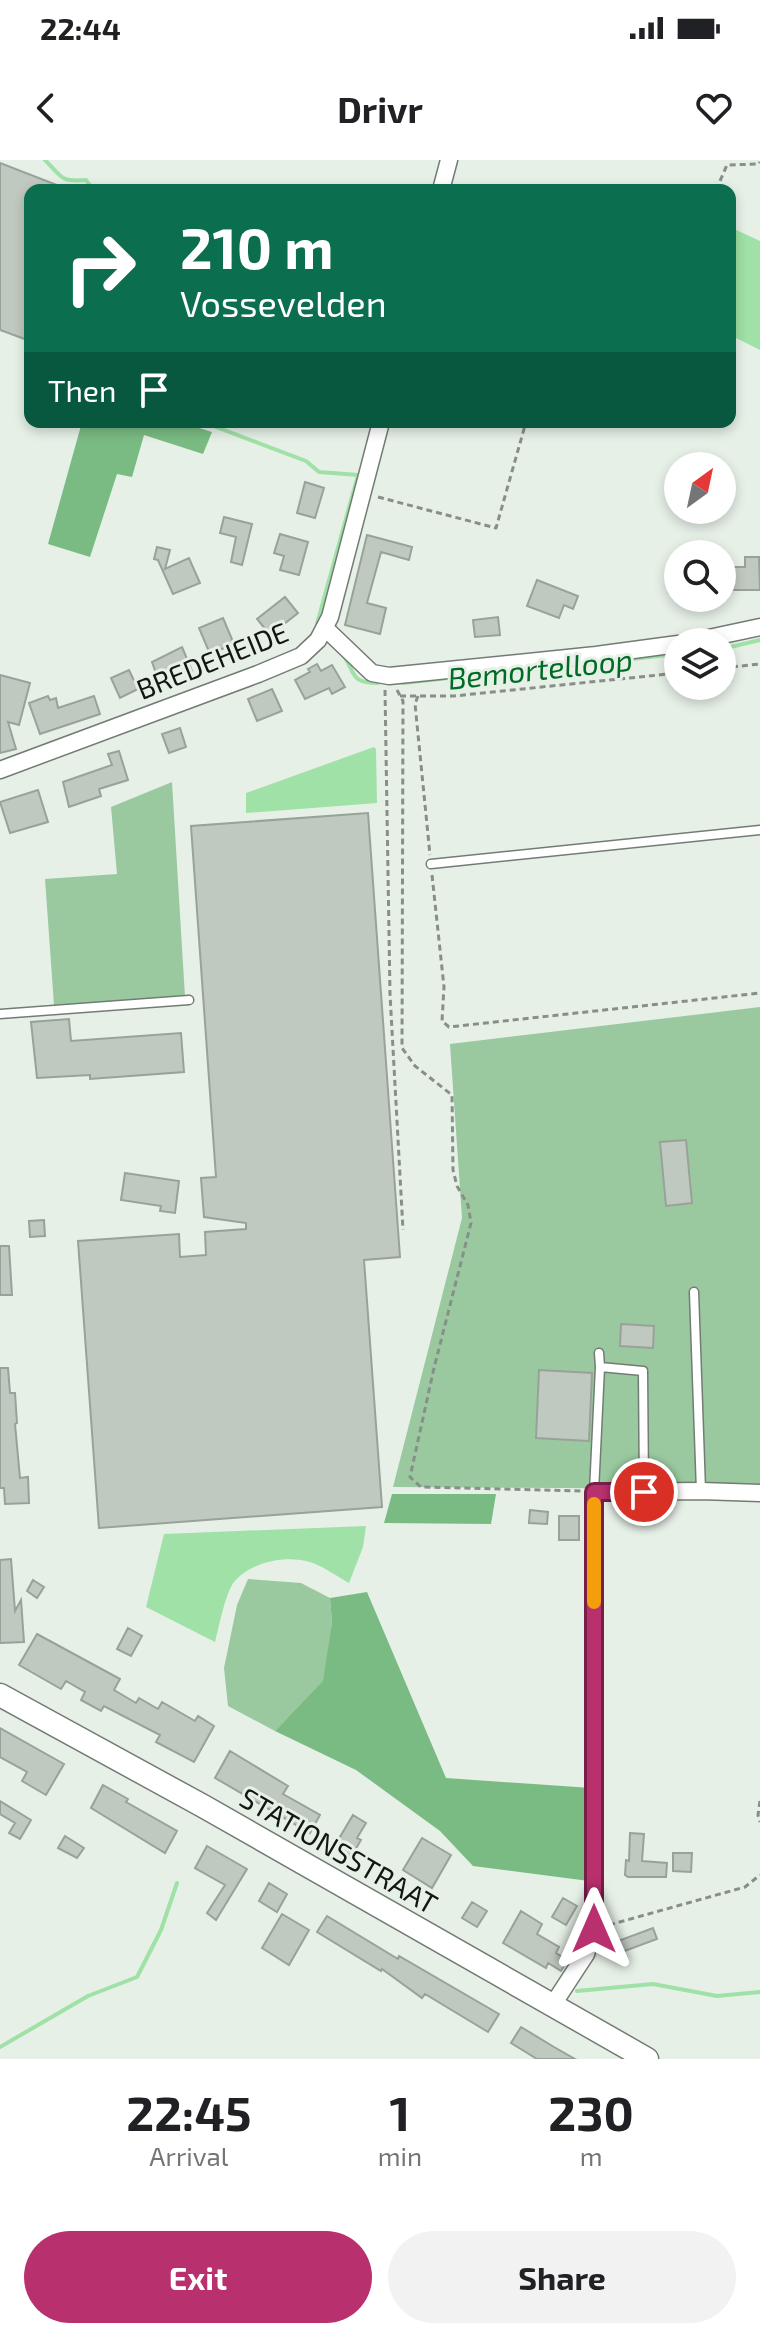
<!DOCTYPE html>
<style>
body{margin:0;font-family:"Exo 2",sans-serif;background:#f2f2f2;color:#202124;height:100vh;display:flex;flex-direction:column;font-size:30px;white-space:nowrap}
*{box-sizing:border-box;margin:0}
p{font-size:26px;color:#757577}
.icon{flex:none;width:44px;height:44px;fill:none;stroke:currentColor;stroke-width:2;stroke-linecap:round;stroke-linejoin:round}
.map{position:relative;height:1899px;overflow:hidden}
.drawer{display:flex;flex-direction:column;background:#fff;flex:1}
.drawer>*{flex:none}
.banner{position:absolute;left:24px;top:24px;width:712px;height:244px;border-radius:16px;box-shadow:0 4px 12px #0003;background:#0b6e4f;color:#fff;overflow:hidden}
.needle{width:52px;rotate:33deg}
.tools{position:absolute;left:664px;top:292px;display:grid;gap:16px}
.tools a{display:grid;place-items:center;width:72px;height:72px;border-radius:50%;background:#fff;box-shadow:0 4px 12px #0003;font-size:40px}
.pin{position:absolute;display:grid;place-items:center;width:68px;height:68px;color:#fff;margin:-34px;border:4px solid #fff;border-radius:50%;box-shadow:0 2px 8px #0007}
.me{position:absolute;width:88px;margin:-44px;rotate:0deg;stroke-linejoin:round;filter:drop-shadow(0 0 6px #0008)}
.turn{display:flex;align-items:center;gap:28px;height:168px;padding:0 24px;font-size:36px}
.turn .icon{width:104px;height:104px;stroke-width:2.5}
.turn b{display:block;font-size:56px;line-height:68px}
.then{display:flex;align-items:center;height:76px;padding:0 24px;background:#0003;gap:16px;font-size:30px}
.eta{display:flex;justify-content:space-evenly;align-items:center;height:136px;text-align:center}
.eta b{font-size:48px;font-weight:700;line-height:56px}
.action{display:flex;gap:16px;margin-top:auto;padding:16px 24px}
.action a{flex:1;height:92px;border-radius:48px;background:#b9306e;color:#fff;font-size:32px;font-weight:700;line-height:92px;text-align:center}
.action a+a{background:#f2f2f2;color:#202124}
.status{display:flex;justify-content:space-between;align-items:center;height:56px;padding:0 40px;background:#fff;direction:ltr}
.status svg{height:22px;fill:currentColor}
header{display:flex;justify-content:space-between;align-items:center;height:104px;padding:0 24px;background:#fff;font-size:36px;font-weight:700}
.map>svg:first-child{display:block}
.green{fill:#9ac99f}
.forest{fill:#7abb83}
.water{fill:#9fe1a6}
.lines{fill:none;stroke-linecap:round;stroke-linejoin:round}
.stream{stroke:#9fe1a6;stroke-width:4}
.building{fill:#c0c9c0;stroke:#99a29a;stroke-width:2}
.lane-casing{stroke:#737c74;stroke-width:11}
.street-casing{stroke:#737c74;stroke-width:19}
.secondary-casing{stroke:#737c74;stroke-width:25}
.path{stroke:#888f89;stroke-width:3;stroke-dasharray:6 4;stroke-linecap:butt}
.lane{stroke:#fff;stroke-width:8}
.street{stroke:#fff;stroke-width:16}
.secondary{stroke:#fff;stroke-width:22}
.route-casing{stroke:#781f48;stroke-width:20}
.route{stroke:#b9306e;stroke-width:14}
.slow{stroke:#f59e0b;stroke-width:14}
.labels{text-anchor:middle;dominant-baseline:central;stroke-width:6;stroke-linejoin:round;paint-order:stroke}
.street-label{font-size:28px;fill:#121613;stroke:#e6f0e7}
.water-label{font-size:30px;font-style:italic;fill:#006b25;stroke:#e6f0e7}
</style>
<div class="status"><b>22:44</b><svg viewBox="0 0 49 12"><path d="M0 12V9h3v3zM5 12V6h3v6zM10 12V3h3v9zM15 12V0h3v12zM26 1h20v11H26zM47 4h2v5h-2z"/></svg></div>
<header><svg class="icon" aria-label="back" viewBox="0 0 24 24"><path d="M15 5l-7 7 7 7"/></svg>Drivr<svg class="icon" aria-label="heart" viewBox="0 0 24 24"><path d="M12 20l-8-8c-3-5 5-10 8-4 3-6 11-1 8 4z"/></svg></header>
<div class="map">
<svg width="760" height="1899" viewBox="0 0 760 1899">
<rect width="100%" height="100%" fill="#e6f0e7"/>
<path class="green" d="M172,622L185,837L54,845L45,719L117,714L111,647Z
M760,847V1329L393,1327L462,1058L450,884Z
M248,1419L301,1423L330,1438L332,1462L324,1521L275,1571L228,1546L224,1508L237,1445Z"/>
<path class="forest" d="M82,262H180L212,272L203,294L144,275L132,317L117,314L90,397L48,384Z
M392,1334H496L491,1364L384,1363Z
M367,1432L446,1618L591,1628L589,1721L473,1706L440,1671L356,1610L275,1571L323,1521L332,1462L330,1438Z"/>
<path class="water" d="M730,67L760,81V190L730,175Z
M374,587L376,589L377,643L246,653V633Z
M366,1366L363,1387L349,1423C336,1416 323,1406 310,1402C286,1395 250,1402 234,1422C225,1434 219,1467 215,1482L146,1447L164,1374Z"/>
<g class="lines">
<path class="stream" d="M45,0C63,18 60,22 86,20L93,30
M203,262L306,301L319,312L358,315L317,464
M722,489L760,480
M344,496C356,515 351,523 378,523
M613,501L678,494
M403,523L485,514
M577,1831L653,1824L717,1836L760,1832
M0,1887L88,1836L137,1817L161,1770L177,1723"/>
</g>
<path class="building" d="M0,3L67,29L30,30V181L0,170Z
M305,322L324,328L315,358L297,353Z
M224,357L252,364L242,405L231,402L236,377L220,373Z
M280,374L308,382L299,415L280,410L284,396L274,393Z
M367,375L412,387L409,400L381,392L367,443L386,448L380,474L345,465Z
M157,387L170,390L165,409L189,398L200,423L173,434L158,400L154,399Z
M745,397H759L760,430H723V407H745Z
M537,420L578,436L573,449L564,445L559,458L527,446Z
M285,437L298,453L270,475L257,459Z
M498,457L500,475L475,477L473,460Z
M223,458L234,484L210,494L199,468Z
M182,487L192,511L164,520L160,511L156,513L152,502Z
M317,504L321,511L332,505L345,527L332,534L329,528L305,539L295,520L310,512L308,509Z
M129,510L138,529L120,538L111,518Z
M0,515L30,523L19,565L8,562L16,589L0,593Z
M272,529L282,551L257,561L248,539Z
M48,536L50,540L56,538L58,548L94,536L100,554L40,574L29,543Z
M180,568L186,587L169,593L162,574Z
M119,591L128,620L99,629L101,636L69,647L63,622L112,605L108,594Z
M38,630L48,662L10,673L0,642Z
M368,653L400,1097L364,1100L382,1347L99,1368L78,1081L179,1074L180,1097L206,1095L205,1072L246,1069V1063L204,1057L201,1018L216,1017L191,666Z
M69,859L71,881L181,873L184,912L90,919V915L37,918L31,862Z
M686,980L692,1043L666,1046L660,982Z
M125,1013L179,1021L175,1053L160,1051L161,1046L121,1040Z
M44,1060L45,1076L30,1077L29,1061Z
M0,1086H9L12,1135H0Z
M621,1164L654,1166L653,1188L620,1186Z
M0,1208H8L10,1233H15L17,1263L15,1264L20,1318L28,1317L29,1343L5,1344L4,1328H0Z
M539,1210L592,1213L589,1281L536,1278Z
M530,1350L548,1352L547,1364L529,1363Z
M559,1356H579V1380H559Z
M11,1399L15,1451L21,1440L24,1482L0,1483V1400Z
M33,1420L44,1427L37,1438L27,1431Z
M128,1468L142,1476L131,1496L117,1489Z
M37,1474L120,1519L114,1530L136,1543L139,1538L158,1549L162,1542L195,1561L198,1556L214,1566L194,1602L156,1582L160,1575L104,1546L101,1551L81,1540L85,1532L66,1521L61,1529L19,1505Z
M0,1568L64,1604L46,1635L22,1621L27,1612L0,1597Z
M230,1591L288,1626L283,1634L320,1655L310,1673L215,1618Z
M103,1625L128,1639L126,1642L177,1671L165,1693L91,1648Z
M0,1641L31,1660L20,1679L9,1673L15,1663L0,1654Z
M353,1655L366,1663L357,1678L361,1680L351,1697L334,1687Z
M630,1673L644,1674L642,1701L667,1703L666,1717H628L625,1715L626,1700L629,1701Z
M65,1676L84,1688L77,1698L58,1688Z
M422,1678L451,1695L432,1728L403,1710Z
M207,1686L247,1709L216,1760L207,1753L225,1725L195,1708Z
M673,1693H692L691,1712L673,1711Z
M269,1723L287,1734L277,1752L259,1741Z
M563,1738L577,1746L566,1765L552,1757Z
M472,1742L487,1751L477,1767L462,1758Z
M521,1751L542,1764L537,1774L559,1787L556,1793L568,1800L561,1811L548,1803L546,1808L503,1783Z
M282,1754L309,1770L289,1805L262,1788Z
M327,1756L398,1799L399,1796L499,1854L488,1872L425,1834L422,1838L382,1809L381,1811L317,1772Z
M653,1768L657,1779L622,1792L618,1781Z
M521,1867L554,1887L575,1899H537L511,1883Z"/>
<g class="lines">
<g class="lane-casing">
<path id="lane" d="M431,704L760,670
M0,854L189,840
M694,1132L701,1331
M599,1193L600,1207
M594,1332L600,1207L643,1211L644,1331"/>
</g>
<g class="street-casing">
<path id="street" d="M441,30L449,0
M325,468L372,513L389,516L596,495L678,484
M690,482L760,467
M0,610L258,514L301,496L318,480L330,457L381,262
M552,1846L586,1794L594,1769V1332L701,1331L760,1333"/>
</g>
<g class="secondary-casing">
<path id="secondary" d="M0,1535L203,1646L647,1899"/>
</g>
<path class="path" d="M716,30L727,5L759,4L760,2
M378,337L496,368L526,262
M722,508L760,504
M385,530L390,834L403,1070
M397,530L403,541L402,888L415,906L452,935L453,1010L457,1026L468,1045L471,1063L434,1208L410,1317L421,1327L581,1331
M400,536H454L678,513
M418,536L415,544L430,695
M432,715L444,827L442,861L449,867L760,833
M760,1641L758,1655L760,1662
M609,1765L745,1727L760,1715"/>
<use href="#lane" class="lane"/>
<use href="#street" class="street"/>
<use href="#secondary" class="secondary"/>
</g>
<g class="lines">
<g class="route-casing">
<path id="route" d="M594,1769V1332H644"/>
</g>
<use href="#route" class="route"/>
<path class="slow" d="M594,1344V1442"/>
</g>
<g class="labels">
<g class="street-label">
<text transform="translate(212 500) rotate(-22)">BREDEHEIDE</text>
<text transform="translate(339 1690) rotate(30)">STATIONSSTRAAT</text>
</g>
<g class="water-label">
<text transform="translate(540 508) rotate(-6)">Bemortelloop</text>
</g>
</g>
</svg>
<div class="tools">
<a><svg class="needle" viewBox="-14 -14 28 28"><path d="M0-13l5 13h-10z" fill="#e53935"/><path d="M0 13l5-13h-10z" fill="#757577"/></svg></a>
<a><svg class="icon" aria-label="search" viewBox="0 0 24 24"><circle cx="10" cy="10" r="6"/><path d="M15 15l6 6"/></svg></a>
<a><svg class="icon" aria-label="layers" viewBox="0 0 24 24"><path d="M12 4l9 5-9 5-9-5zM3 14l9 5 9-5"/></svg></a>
</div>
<div class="pin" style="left:644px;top:1332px;background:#d93025"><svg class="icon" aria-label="arrive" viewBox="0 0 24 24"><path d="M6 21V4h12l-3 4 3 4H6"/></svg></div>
<svg class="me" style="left:594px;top:1769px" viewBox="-20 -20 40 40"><path d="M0-17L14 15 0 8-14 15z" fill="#b9306e" stroke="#fff" stroke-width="4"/></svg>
<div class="banner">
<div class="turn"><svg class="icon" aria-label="right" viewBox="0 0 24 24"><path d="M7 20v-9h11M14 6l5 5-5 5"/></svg><div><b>210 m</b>Vossevelden</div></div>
<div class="then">Then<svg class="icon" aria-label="arrive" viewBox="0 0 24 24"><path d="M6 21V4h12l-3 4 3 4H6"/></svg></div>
</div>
</div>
<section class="drawer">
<div class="eta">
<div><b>22:45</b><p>Arrival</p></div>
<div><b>1</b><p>min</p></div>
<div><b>230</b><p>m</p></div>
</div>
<div class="action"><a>Exit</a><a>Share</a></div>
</section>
